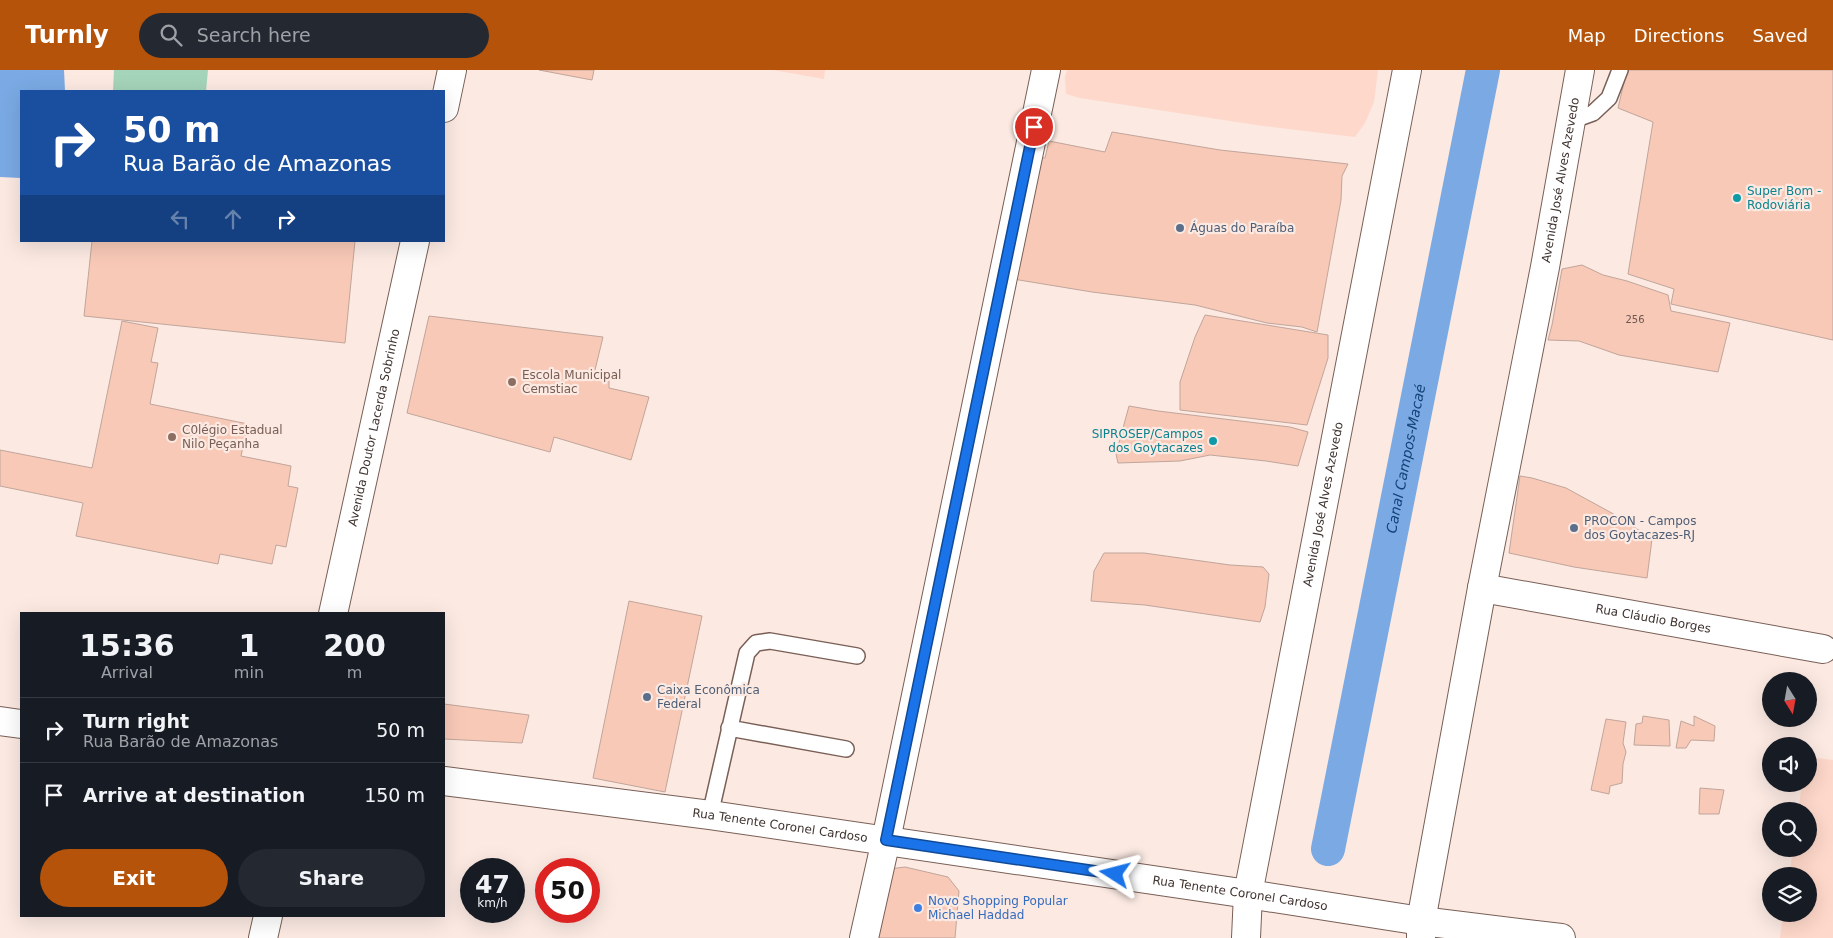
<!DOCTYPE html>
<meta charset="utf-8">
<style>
body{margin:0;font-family:"DejaVu Sans",sans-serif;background:#242831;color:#f1f3f6;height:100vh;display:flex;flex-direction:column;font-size:19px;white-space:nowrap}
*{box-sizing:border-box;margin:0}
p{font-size:16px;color:#9ea1a6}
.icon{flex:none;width:28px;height:28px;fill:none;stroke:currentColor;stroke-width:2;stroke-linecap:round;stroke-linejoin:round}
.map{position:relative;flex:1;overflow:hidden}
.details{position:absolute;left:20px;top:542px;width:425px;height:305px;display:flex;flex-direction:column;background:#171b24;border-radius:0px;box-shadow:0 5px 20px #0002}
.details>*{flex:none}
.guide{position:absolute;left:20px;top:20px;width:425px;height:152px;border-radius:0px;box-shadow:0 5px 20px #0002;background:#1a4fa0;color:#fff;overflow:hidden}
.needle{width:32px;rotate:169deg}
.controls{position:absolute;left:1762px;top:602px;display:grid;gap:10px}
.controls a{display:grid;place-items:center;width:55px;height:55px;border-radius:50%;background:#171b24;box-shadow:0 5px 20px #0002;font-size:25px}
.speed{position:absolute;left:460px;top:788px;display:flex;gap:10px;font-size:25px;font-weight:700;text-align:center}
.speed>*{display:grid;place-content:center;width:65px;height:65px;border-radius:50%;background:#171b24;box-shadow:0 5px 20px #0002;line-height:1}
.speed small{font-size:12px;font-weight:400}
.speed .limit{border:8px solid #d22;background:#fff;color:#111}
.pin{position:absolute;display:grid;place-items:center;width:42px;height:42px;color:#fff;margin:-21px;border:2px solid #fff;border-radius:50%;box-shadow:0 1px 5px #0007}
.me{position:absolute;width:55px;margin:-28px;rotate:279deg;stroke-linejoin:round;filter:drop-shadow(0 0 4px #0008)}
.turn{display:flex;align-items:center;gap:18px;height:105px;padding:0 20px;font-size:22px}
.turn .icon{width:65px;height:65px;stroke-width:2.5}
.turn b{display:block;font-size:35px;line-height:42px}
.lanes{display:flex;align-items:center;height:48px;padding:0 20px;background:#0003;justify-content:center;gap:25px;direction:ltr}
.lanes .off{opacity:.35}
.eta{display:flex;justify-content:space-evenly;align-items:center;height:85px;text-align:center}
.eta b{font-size:30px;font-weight:700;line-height:35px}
.primary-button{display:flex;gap:10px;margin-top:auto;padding:10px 20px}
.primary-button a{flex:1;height:58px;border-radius:30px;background:#b45309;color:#fff;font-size:20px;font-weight:700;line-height:58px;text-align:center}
.primary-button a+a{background:#242831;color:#f1f3f6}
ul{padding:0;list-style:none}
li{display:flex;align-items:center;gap:15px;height:65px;padding:0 20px;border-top:1px solid #363941}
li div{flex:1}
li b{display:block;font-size:19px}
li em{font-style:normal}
header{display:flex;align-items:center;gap:30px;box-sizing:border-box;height:70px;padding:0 25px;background:#b45309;color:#fff}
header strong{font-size:24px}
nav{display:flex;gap:28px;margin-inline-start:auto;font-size:18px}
.search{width:350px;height:45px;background:#242831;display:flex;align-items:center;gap:12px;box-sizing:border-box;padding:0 18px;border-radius:28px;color:#9ea1a6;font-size:19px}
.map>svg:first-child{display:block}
.built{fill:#fed8ca}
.green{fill:#a4d4b9}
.water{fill:#7aa9e3}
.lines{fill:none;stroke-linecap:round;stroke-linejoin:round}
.canal{stroke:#7aa9e3;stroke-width:34}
.building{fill:#f8c9b7;stroke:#c1a59a}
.service-casing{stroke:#795f56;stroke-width:18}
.minor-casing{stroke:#795f56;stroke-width:30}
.secondary-casing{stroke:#795f56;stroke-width:30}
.service{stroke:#fff;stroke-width:15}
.minor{stroke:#fff;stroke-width:28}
.secondary{stroke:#fff;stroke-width:28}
.route-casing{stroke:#114b97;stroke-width:12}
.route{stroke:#1a73e8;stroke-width:9}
.culture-dot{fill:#0f9aa8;stroke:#fbe9e2;stroke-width:2}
.service-dot{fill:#5c6f8a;stroke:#fbe9e2;stroke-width:2}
.education-dot{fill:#8d6e63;stroke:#fbe9e2;stroke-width:2}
.shop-dot{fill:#3f7fe0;stroke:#fbe9e2;stroke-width:2}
.labels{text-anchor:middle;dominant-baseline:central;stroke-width:4.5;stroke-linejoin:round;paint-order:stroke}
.number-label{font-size:10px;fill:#6d5851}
.street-label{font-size:12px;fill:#3f332f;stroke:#fbe9e2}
.culture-label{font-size:12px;fill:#0d838f;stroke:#fbe9e2;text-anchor:start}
.service-label{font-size:12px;fill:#4e5e75;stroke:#fbe9e2;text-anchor:start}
.education-label{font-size:12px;fill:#785e54;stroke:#fbe9e2;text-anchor:start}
.shop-label{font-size:12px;fill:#366cbe;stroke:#fbe9e2;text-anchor:start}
.water-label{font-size:14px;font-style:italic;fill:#124277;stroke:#fbe9e2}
</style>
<header>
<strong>Turnly</strong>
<div class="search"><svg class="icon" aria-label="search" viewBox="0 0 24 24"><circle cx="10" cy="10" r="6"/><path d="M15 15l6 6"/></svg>Search here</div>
<nav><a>Map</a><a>Directions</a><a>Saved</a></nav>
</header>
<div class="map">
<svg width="1833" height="868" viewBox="0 0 1833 868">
<rect width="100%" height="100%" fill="#fbe9e2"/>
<path class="built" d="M773,0H825L824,9Z
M1067,0H1378L1374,32L1365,53L1355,67L1263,56L1080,28L1066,24L1065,7Z
M1809,687L1833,690V868H1780L1783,844H1809V806H1789L1793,779H1809V741H1798L1802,714H1809Z"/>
<path class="green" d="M114,0H208L206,21H113Z"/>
<path class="water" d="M0,0H64L65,21H21V108L0,107Z"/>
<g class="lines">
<path class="canal" id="s1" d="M1328,779L1483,0"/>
</g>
<path class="building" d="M539,0H594L592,10Z
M1627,0H1833V270L1671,234L1674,219L1628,204L1653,52L1618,38Z
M1112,62L1220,80L1348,94L1342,106L1341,130L1317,262L1302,257L1267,253L1195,235L1092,222L1013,209L1035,87L1045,88L1049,71L1105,82Z
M92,171H355L345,273L84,246Z
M1582,195L1603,205L1627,211L1668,225L1671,241L1730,253L1718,302L1619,285L1579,271L1548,270L1552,255L1562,199Z
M1205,245L1328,265V288L1307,355L1180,340V312L1195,267Z
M429,246L603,267L594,304L609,306V318L649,327L631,390L554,367L550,382L407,343Z
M122,251L158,258L151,292L158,293L150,334L248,354L241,386L291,396L288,416L298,418L286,477L276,475L272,494L220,484L218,494L76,466L83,433L0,416V380L92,398Z
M1129,336L1158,341L1290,357L1308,362L1298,396L1266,391L1210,385L1180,391L1118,393L1116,384Z
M1520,406L1532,408L1566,418L1619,447L1652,469L1647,508L1574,497L1509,483Z
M1104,483H1144L1230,495L1263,497L1269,504L1265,537L1260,552L1145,535L1091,531L1094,501Z
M629,531L702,546L665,722L593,708Z
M444,634L529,645L522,673L444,669Z
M1643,646L1669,650L1670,676L1634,675L1636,654L1642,653Z
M1694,646L1715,656L1714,671L1691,670L1686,678H1676L1681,651L1694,656Z
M1606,649L1626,652L1623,673L1626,682L1623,694L1622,713L1610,716L1609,724L1591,720Z
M1700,718L1724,720L1719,744H1699Z
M905,797L948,807L959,821L955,868H870L889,799Z"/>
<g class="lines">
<g class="service-casing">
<path id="service" d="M1571,51L1593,43L1609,28L1620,0
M729,658L846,679
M710,745L747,583L756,573L770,571L857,586"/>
</g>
<g class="minor-casing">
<g id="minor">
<path d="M444,38L452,0"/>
<path id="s2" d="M1482,518L1823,579"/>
<path id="s3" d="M333,544L415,171"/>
<path d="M263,868L268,846"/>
<path d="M864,868L886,770L1046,0"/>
</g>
</g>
<g class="secondary-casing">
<g id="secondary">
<path d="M0,651L21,654"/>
<path id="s4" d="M444,711L710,745L1248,824L1421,851L1561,868"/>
<path id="s5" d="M1246,868L1248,824L1407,0"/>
<path id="s6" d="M1421,868V851L1482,518L1545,197L1580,0"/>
</g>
</g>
<use href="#service" class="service"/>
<use href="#minor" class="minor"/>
<use href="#secondary" class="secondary"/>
</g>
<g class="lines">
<g class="route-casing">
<path id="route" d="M1034,57L886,770L1115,804"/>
</g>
<use href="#route" class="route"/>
</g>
<g class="culture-dot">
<circle cx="1737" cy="128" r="5"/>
<circle cx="1213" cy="371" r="5"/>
</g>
<g class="service-dot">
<circle cx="1180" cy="158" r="5"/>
<circle cx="1574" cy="458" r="5"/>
<circle cx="647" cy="627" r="5"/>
</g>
<g class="education-dot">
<circle cx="512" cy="312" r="5"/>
<circle cx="172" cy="367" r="5"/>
</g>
<circle class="shop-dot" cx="918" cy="838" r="5"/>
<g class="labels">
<g class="number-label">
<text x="1635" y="249">256</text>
</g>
<g class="street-label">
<text stroke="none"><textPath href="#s6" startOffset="771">Avenida José Alves Azevedo</textPath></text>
<text stroke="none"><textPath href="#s3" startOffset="191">Avenida Doutor Lacerda Sobrinho</textPath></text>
<text stroke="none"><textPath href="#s5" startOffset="441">Avenida José Alves Azevedo</textPath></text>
<text stroke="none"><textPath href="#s2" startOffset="174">Rua Cláudio Borges</textPath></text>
<text stroke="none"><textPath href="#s4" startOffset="339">Rua Tenente Coronel Cardoso</textPath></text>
<text stroke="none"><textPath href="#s4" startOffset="804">Rua Tenente Coronel Cardoso</textPath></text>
</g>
<g class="culture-label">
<text x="1747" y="121">Super Bom -<tspan x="1747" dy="14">Rodoviária</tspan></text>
<text x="1203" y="364" text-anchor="end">SIPROSEP/Campos<tspan x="1203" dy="14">dos Goytacazes</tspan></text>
</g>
<g class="service-label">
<text x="1190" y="158">Águas do Paraíba</text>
<text x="1584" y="451">PROCON - Campos<tspan x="1584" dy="14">dos Goytacazes-RJ</tspan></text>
<text x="657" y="620">Caixa Econômica<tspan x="657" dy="14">Federal</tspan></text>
</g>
<g class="education-label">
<text x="522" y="305">Escola Municipal<tspan x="522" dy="14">Cemstiac</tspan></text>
<text x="182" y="360">C0légio Estadual<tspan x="182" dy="14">Nilo Peçanha</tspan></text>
</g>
<g class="shop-label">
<text x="928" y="831">Novo Shopping Popular<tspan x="928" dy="14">Michael Haddad</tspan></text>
</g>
<g class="water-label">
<text stroke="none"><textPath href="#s1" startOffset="398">Canal Campos-Macaé</textPath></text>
</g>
</g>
</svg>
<div class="controls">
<a><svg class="needle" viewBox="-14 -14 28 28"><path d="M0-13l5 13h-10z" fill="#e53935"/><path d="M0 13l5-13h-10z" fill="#9ea1a6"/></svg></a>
<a><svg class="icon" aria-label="sound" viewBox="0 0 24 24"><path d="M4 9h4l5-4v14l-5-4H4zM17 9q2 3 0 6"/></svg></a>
<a><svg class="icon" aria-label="search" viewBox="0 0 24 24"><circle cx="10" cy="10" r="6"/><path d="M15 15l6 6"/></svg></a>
<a><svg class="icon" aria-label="layers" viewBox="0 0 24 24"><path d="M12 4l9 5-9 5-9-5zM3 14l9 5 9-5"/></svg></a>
</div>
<div class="speed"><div>47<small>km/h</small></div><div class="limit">50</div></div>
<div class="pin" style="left:1034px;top:57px;background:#d93025"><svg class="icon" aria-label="arrive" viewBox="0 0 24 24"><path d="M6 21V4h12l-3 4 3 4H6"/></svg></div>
<svg class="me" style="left:1115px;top:804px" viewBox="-20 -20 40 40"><path d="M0-17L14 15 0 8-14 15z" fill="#1a73e8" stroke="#fff" stroke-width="4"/></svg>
<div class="guide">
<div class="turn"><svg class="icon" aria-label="right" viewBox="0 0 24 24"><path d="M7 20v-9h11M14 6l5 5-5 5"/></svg><div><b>50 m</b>Rua Barão de Amazonas</div></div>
<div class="lanes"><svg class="icon off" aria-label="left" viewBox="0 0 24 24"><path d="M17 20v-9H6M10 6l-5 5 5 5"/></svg><svg class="icon off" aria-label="ahead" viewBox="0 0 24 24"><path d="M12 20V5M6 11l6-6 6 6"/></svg><svg class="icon" aria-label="right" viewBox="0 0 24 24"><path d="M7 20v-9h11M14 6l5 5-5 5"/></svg></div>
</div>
<section class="details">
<div class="eta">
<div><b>15:36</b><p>Arrival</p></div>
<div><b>1</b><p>min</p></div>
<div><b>200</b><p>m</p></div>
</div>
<ul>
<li><svg class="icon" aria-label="right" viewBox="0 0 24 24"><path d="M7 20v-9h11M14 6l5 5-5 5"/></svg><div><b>Turn right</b><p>Rua Barão de Amazonas</p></div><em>50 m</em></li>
<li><svg class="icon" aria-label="arrive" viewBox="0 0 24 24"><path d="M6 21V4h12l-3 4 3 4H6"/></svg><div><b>Arrive at destination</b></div><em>150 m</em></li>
</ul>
<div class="primary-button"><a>Exit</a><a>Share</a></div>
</section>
</div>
